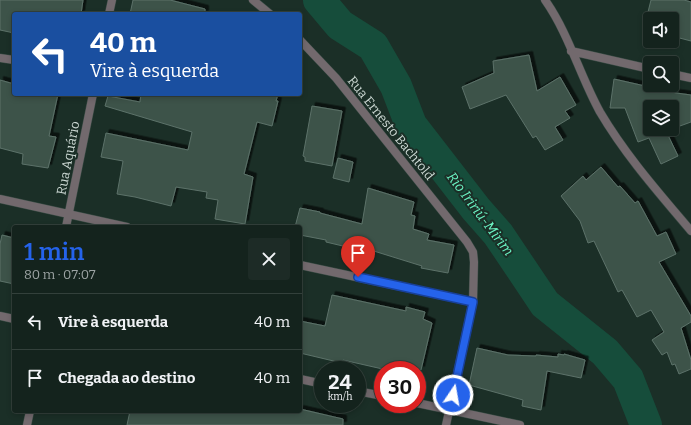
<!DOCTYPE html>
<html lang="pt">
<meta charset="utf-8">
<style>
body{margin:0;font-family:Bitter,serif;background:#1d2b26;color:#f1f3f6;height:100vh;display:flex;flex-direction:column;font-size:15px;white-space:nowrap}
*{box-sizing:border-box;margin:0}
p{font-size:13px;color:#9da4a4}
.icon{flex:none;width:22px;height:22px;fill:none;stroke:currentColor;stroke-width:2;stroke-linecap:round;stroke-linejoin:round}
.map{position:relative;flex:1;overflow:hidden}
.sheet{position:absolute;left:12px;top:225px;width:290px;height:188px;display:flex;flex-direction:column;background:#14231d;border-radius:4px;box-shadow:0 2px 6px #0003,0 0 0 1px #33403b}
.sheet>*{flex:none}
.hud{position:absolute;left:12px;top:12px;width:290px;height:84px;border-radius:4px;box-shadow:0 2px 6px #0003,0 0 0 1px #33403b;background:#1a4fa0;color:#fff;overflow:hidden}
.buttons{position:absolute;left:643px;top:12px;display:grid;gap:8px}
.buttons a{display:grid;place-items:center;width:36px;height:36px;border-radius:4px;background:#14231d;box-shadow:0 2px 6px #0003,0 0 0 1px #33403b;font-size:20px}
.speed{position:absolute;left:314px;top:361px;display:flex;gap:8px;font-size:20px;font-weight:700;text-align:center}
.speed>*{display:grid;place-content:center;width:52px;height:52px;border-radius:50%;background:#14231d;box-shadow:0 2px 6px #0003,0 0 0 1px #33403b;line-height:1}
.speed small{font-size:10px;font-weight:400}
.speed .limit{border:6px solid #d22;background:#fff;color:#111}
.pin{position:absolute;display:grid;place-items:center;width:34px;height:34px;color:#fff;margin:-41px -17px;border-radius:50% 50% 50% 0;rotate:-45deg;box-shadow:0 0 4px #0007}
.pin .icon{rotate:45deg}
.me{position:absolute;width:44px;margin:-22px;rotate:12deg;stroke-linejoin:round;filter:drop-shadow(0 0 3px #0008)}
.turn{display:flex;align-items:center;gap:14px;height:84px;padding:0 12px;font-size:18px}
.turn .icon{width:52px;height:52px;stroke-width:2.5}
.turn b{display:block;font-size:28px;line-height:34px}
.round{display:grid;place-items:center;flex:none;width:42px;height:42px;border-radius:4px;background:#1d2b26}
.headline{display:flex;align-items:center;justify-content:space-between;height:68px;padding:0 12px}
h1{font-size:24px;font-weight:600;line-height:30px;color:#2563eb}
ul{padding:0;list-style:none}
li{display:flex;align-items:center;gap:12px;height:56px;padding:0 12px;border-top:1px solid #33403b}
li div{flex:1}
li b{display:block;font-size:15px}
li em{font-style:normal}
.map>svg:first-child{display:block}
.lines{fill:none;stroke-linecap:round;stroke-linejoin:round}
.river{stroke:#164d3b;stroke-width:32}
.building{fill:#3e534a;stroke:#5c7269;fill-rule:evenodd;filter:url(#shadow)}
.minor-casing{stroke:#374a43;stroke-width:9}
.tertiary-casing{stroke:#374a43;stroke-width:9}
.minor{stroke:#72696d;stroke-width:8}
.tertiary{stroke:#72696d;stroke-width:8}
.route-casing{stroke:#184099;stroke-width:10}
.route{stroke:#2563eb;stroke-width:7}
.labels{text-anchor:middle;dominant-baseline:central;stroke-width:4;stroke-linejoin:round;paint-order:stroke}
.street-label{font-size:13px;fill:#cdd9d4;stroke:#1b2f27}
.water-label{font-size:14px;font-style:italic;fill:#6af3c3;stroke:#1b2f27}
</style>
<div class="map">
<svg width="691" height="425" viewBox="0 0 691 425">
<defs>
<filter id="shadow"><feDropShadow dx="3.5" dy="-3.5" stdDeviation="0" flood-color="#0009"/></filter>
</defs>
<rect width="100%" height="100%" fill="#1b2f27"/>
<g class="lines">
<path class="river" d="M319,0L340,25L373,46L396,86L411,125L476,209L498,234L545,304L605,352L628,379L646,425"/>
</g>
<path class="building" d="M0,0H83L81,14H14V33L0,30Z
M133,0H170L205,9V14H130Z
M651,0H684L691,2V41L672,36V19H650V29L644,28Z
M529,55L537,91L560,77L576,105L565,111L570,118L555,127L563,140L545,150L536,136L533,138L506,95L470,109L462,87L494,73L493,61Z
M614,79L676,93L691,95V122L666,131L678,156L661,164L649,138L638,142L625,108H610ZM650,107H672V129H650Z
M0,80L14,84V94H58L49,136L56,137L48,168L22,164L23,154L0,148Z
M141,94H278L276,101H278L272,126L257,122L244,174L253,177L245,224L215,219L218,200L206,198L207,192L176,187L171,206L135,197L117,194L123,161L101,157L106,133L188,150L192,132L105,106L108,96L140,102Z
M312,106L342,111L332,166L305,161V157L303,156Z
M338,158L353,162L349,182L333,178Z
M601,167L618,187L620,186L635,203L638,201L657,236L666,232L676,254L659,262L691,316V322L681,328L691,360V369L679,374L675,364L672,365L667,352L662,355L652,340L664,332L651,310L637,317L622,290L618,292L594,241L588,243L580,221L561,196L583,176L586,180Z
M368,188L414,202L411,215L415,216L413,229L429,234L427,240L454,245L448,273L421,268L422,266L348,243L347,247L326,242V240L300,235V227H295L300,208L320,212V213L362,224Z
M2,235L14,238V284L0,281V244Z
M332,295L406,311V307L425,312L423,319L432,323L421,370L406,366L405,370H387L343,360L342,363L300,353V321L325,326Z
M477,348L508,355L536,356V355L558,357V354L564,355V354L585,360L581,378L547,371L541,410L522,406L523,400L469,385Z
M300,409L343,419V425H127L130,411H300Z"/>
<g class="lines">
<g class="minor-casing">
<path id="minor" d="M253,0L270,14
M545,0C569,34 580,76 600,112C626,156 659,193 691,231
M109,14L112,0
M300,40L336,78L467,242L473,252L474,262L473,302L446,425
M571,51L650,69
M0,58L14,60
M672,74L691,78
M0,199L127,227
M66,227L93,94
M300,265L473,302
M27,425L30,411"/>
</g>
<g class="tertiary-casing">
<path id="tertiary" d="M0,316L14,319
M300,379L323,384
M357,391L383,396
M417,403L520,425"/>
</g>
<use href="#minor" class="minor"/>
<use href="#tertiary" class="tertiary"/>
</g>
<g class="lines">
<g class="route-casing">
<path id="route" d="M358,277L473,302L453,395"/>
</g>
<use href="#route" class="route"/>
</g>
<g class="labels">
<g class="street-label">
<text transform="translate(391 128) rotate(51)">Rua Ernesto Bachtold</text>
<text transform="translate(68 158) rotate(-79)">Rua Aquário</text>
</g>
<g class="water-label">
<text transform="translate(480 214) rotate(53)">Rio Iririú-Mirim</text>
</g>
</g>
</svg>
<div class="buttons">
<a><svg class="icon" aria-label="sound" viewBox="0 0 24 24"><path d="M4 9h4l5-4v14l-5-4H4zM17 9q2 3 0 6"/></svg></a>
<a><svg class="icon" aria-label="search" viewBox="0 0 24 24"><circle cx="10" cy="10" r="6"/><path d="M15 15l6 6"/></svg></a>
<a><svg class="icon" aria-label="layers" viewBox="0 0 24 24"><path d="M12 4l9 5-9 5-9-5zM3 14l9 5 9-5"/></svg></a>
</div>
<div class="speed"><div>24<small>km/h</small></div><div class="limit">30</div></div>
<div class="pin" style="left:358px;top:277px;background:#d93025"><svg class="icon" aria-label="arrive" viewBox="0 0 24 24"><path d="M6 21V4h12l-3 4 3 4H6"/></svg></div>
<svg class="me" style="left:453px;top:395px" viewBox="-20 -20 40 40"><circle r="17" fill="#2563eb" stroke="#fff" stroke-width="3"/><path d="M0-11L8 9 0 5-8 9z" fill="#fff"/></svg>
<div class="hud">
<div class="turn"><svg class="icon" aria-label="left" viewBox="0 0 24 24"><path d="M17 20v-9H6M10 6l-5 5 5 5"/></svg><div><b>40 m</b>Vire à esquerda</div></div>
</div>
<section class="sheet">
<div class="headline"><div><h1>1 min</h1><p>80 m · 07:07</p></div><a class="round"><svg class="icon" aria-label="close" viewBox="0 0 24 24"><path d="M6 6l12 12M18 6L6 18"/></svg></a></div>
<ul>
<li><svg class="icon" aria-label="left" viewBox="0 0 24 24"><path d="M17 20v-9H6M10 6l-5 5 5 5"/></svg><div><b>Vire à esquerda</b></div><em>40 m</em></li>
<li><svg class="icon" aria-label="arrive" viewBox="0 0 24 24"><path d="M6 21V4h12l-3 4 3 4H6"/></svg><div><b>Chegada ao destino</b></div><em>40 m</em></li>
</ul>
</section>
</div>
